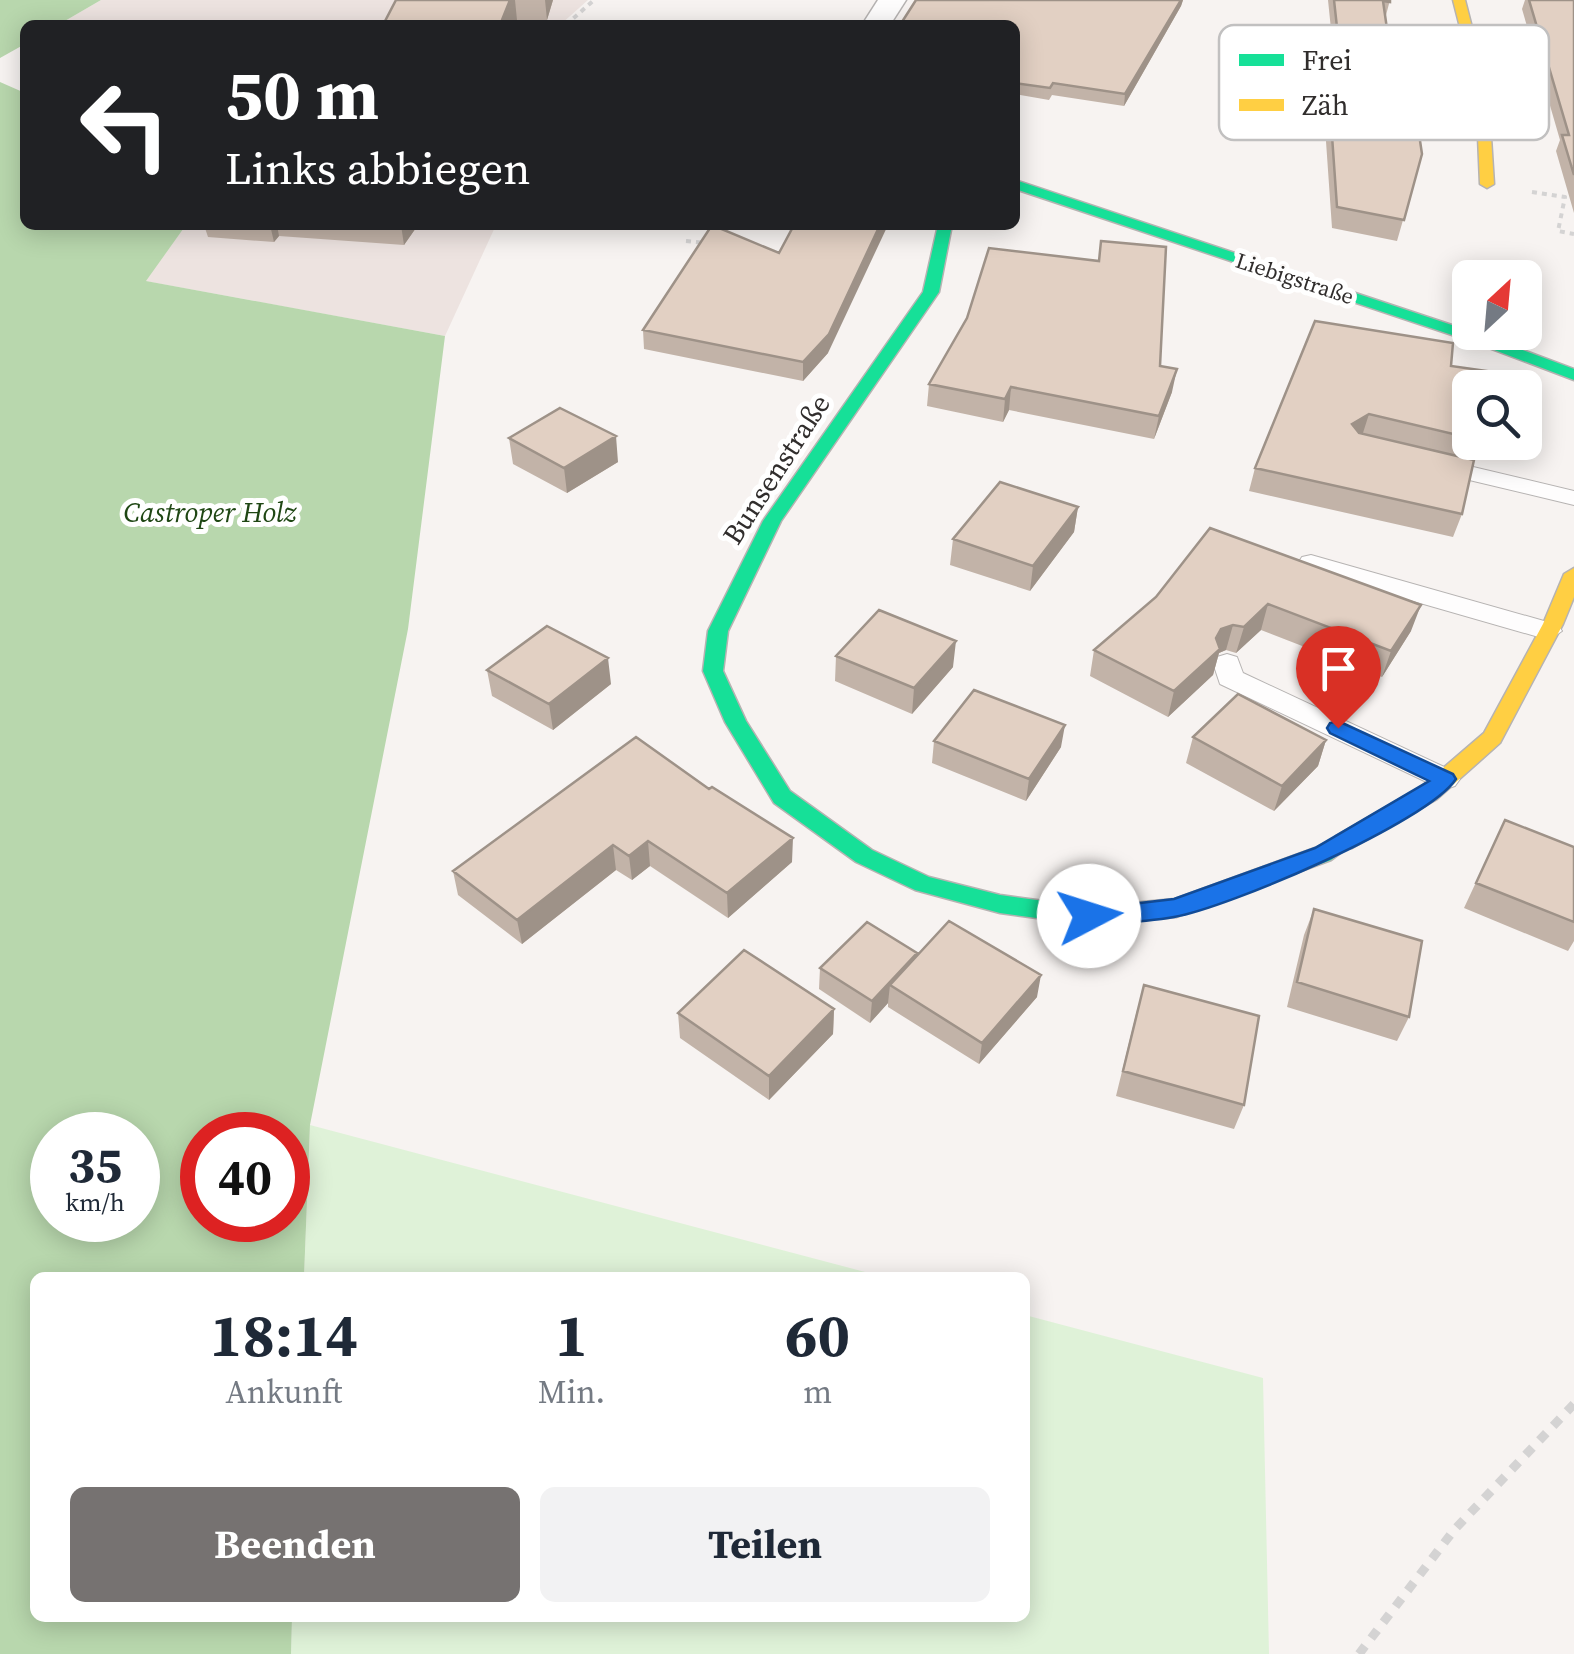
<!DOCTYPE html>
<html lang="de">
<meta charset="utf-8">
<style>
body{margin:0;font-family:"Source Serif 4",serif;background:#f2f2f3;color:#1f2937;height:100vh;display:flex;flex-direction:column;font-size:38px;white-space:nowrap}
*{box-sizing:border-box;margin:0}
p{font-size:32px;color:#747a83}
.icon{flex:none;width:55px;height:55px;fill:none;stroke:currentColor;stroke-width:2;stroke-linecap:round;stroke-linejoin:round}
.map{position:relative;flex:1;overflow:hidden}
.drawer{position:absolute;left:30px;top:1272px;width:1000px;height:350px;display:flex;flex-direction:column;background:#fff;border-radius:15px;box-shadow:0 5px 25px #0003}
.drawer>*{flex:none}
.banner{position:absolute;left:20px;top:20px;width:1000px;height:210px;border-radius:15px;box-shadow:0 5px 25px #0003;background:#202124;color:#fff;overflow:hidden}
.needle{width:65px;rotate:26deg}
.fabs{position:absolute;left:1452px;top:260px;display:grid;gap:20px}
.fabs a{display:grid;place-items:center;width:90px;height:90px;border-radius:15px;background:#fff;box-shadow:0 5px 25px #0003;font-size:50px}
.speed{position:absolute;left:30px;top:1112px;display:flex;gap:20px;font-size:50px;font-weight:700;text-align:center}
.speed>*{display:grid;place-content:center;width:130px;height:130px;border-radius:50%;background:#fff;box-shadow:0 5px 25px #0003;line-height:1}
.speed small{font-size:25px;font-weight:400}
.speed .limit{border:15px solid #d22;background:#fff;color:#111}
.pin{position:absolute;display:grid;place-items:center;width:85px;height:85px;color:#fff;margin:-102px -42px;border-radius:50% 50% 50% 0;rotate:-45deg;box-shadow:0 0 10px #0007}
.pin .icon{rotate:45deg}
.me{position:absolute;width:110px;margin:-55px;rotate:85deg;stroke-linejoin:round;filter:drop-shadow(0 0 8px #0008)}
.turn{display:flex;align-items:center;gap:35px;height:210px;padding:0 40px;font-size:45px}
.turn .icon{width:130px;height:130px;stroke-width:2.5}
.turn b{display:block;font-size:70px;line-height:85px}
.eta{display:flex;justify-content:space-evenly;align-items:center;height:170px;text-align:center}
.eta b{font-size:60px;font-weight:700;line-height:70px}
.action{display:flex;gap:20px;margin-top:auto;padding:20px 40px}
.action a{flex:1;height:115px;border-radius:15px;background:#767271;color:#fff;font-size:40px;font-weight:700;line-height:115px;text-align:center}
.action a+a{background:#f2f2f3;color:#1f2937}
.map>svg:first-child{display:block}
.built{fill:#ede3e0}
.green{fill:#dff2d8}
.forest{fill:#b8d7ad;fill-rule:evenodd}
.lines{fill:none;stroke-linecap:round;stroke-linejoin:round}
.lane-casing{stroke:#b6b3b2;stroke-width:2}
.street-casing{stroke:#b6b3b2;stroke-width:3}
.fast-casing{stroke:#b6b3b2;stroke-width:3}
.slow-casing{stroke:#b6b3b2;stroke-width:3}
.path-far1{stroke:#d4d3d3;stroke-width:4;stroke-dasharray:5 5;stroke-linecap:butt}
.path{stroke:#d4d3d3;stroke-width:9;stroke-dasharray:10 10;stroke-linecap:butt}
.lane{fill:#fefdfd;fill-rule:evenodd}
.street{fill:#fefdfd;fill-rule:evenodd}
.fast{fill:#16e098;fill-rule:evenodd}
.slow{fill:#ffcf43;fill-rule:evenodd}
.wall{fill:#c2b3a8}
.shaded-wall{fill:#9e9288}
.building{fill:#e2d0c3;stroke:#9e9288;stroke-width:2.5}
.route{fill:#1a73e8;stroke:#114b97;stroke-width:2.5}
.labels{text-anchor:middle;dominant-baseline:central;stroke-width:10;stroke-linejoin:round;paint-order:stroke}
.far-street-label{font-size:22px;fill:#302d2c;stroke:#fff}
.street-label{font-size:28px;fill:#302d2c;stroke:#fff}
.park-label{font-size:28px;font-style:italic;fill:#1f4714;stroke:#fff}
.key{fill:#fff;stroke:#c1c0c0;stroke-width:2.5}
.key-label{font-size:28px;fill:#302d2c}
</style>
<div class="map">
<svg width="1574" height="1654" viewBox="0 0 1574 1654">
<rect width="100%" height="100%" fill="#f7f3f1"/>
<path class="built" d="M101,0H588L560,25H58Z
M186,225H496L445,336L145,281Z"/>
<path class="green" d="M310,1125L884,1277L304,1278Z
M1025,1315L1263,1378L1269,1654H291L292,1618H1025Z"/>
<path class="forest" d="M0,0H101L58,25H25V44L0,58Z
M0,82L25,93V225H186L146,281L445,336L408,629L310,1125L304,1277L35,1278V1618H292L291,1654H0ZM52,1135H138V1220H52ZM202,1135H288V1220H202Z"/>
<g class="lines">
<g class="lane-casing">
<path id="lane" d="M1431,457L1574,491V505L1423,469L1419,464Z
M1311,555L1558,625L1562,631L1549,640L1302,569L1298,563L1302,557Z
M1227,654L1237,657L1243,673L1455,772L1460,779L1455,786L1445,789L1435,786L1220,684L1213,663L1217,657Z"/>
</g>
<g class="street-casing">
<path id="street" d="M878,0H906L890,25H862Z"/>
</g>
<g class="fast-casing">
<path id="fast" d="M1015,180L1488,337L1574,369V380L1476,343L1015,189Z
M938,225H952L939,292L781,521L728,631L723,671L746,721L790,791L872,850L929,877L1000,895L1089,907L1175,899L1315,848L1344,834L1352,836L1355,842L1331,860L1176,917L1089,925L1000,913L915,890L856,862L774,803L725,722L703,671L708,631L763,521L923,292Z"/>
</g>
<g class="slow-casing">
<path id="slow" d="M1453,0H1465L1488,90L1494,184L1487,188L1480,184L1476,90Z
M1574,568V597L1563,624L1500,743L1437,799L1352,848H1336L1333,842L1336,836L1421,787L1484,733L1543,624L1564,574Z"/>
</g>
<path class="path-far1" d="M566,25L594,0
M1532,192L1565,197L1558,231L1574,234
M686,241L706,243"/>
<path class="path" d="M1359,1654L1454,1530L1574,1404"/>
<use href="#lane" class="lane"/>
<use href="#street" class="street"/>
<use href="#fast" class="fast"/>
<use href="#slow" class="slow"/>
</g>
<path class="wall" d="M396,0H553L547,20H517Z
M916,0H1183L1181,6L1124,106L1052,95L1049,100L1015,94V25Z
M1328,0H1390L1385,19L1399,113L1422,154L1397,241L1332,228L1325,127L1330,107L1339,108Z
M1525,0H1574V213L1556,151L1560,140L1522,9Z
M204,225H418L404,245L279,236L274,242L208,237Z
M643,330L828,353L803,381L644,349Z
M1160,366L1172,392L1154,439L1009,410L1003,422L927,406L929,384Z
M1451,366L1470,388V442H1478L1472,459L1462,514L1453,537L1249,491L1255,468Z
M509,438L618,462L567,493L513,464Z
M1078,507L1074,532L1030,591L950,565L953,539Z
M1210,528L1411,631L1382,677L1261,630L1236,653L1226,650L1219,653L1213,675L1168,717L1090,676L1094,650L1156,597Z
M836,656L953,667L912,714L835,681Z
M487,670L611,684L553,730L492,696Z
M636,737L792,862L728,918L650,866L632,880L616,870L522,944L458,895L453,871Z
M1193,737L1326,740L1318,766L1274,811L1186,763Z
M934,741L1061,747L1026,801L932,763Z
M1505,820L1574,847V941L1568,951L1464,908Z
M1314,909L1409,1017L1397,1041L1287,1007L1304,935Z
M917,953L1037,997L979,1064L888,1007V1003L870,1023L819,989L820,968Z
M834,1009L833,1034L769,1100L680,1038L678,1013Z
M1137,1010L1244,1105L1234,1129L1116,1096Z"/>
<path class="shaded-wall" d="M510,0H515L517,20L515,25H500Z
M545,0H553L547,20Z
M1181,0H1183L1181,6L1124,106L1125,94Z
M270,225H277L279,236L274,242Z
M401,225H418L404,245Z
M880,225H888L828,353L803,381V362Z
M1177,369L1172,392L1154,439L1159,416Z
M1011,387L1009,410L1003,422L1005,399Z
M1369,414L1362,436L1352,424Z
M616,436L618,462L567,493L564,468Z
M1078,507L1074,532L1030,591L1033,566Z
M1268,604L1261,630L1236,653L1244,627Z
M1421,605L1411,631L1382,677L1391,651Z
M1233,625L1226,650L1219,653L1213,675L1168,717L1174,691L1221,629Z
M956,641L953,667L912,714L914,688Z
M608,658L611,684L553,730L549,704Z
M1065,725L1061,747L1026,801L1029,779Z
M1326,740L1318,766L1274,811L1282,786Z
M793,838L792,862L728,918L727,893Z
M648,841L650,866L632,880L629,856Z
M613,845L616,870L522,944L517,920Z
M917,953L915,975L890,985L888,1003L870,1023L872,1001Z
M1041,975L1037,997L979,1064L982,1043Z
M834,1009L833,1034L769,1100V1076Z"/>
<path class="building" d="M396,0H510L500,25H383Z
M916,0H1181L1125,94L1053,83L1050,88L1015,83V25H900Z
M1334,0H1390V2L1383,1L1399,113L1416,114L1422,154L1404,220L1337,207L1330,107L1346,109Z
M1529,0H1574V175L1562,135H1569Z
M712,225L779,253L794,225H880L829,334L803,362L643,330Z
M1101,241L1166,247L1160,366L1177,369L1159,416L1011,387L1005,399L929,384L967,318L989,248L1099,261Z
M1315,321L1453,343L1451,366L1494,372L1491,388H1470V438L1369,414L1352,424L1359,433L1474,460L1462,514L1255,468Z
M560,408L616,436L564,468L509,438Z
M1000,482L1078,507L1033,566L953,539Z
M1210,528L1421,605L1391,651L1268,604L1244,627L1233,625L1221,629L1216,638L1220,649L1174,691L1094,650L1156,597Z
M879,610L956,641L914,688L836,656Z
M547,626L608,658L549,704L487,670Z
M974,690L1065,725L1029,779L934,741Z
M1238,694L1326,740L1282,786L1193,737Z
M636,737L709,789L712,787L793,838L727,893L648,841L629,856L613,845L517,920L453,871Z
M1505,820L1574,847V922L1476,883Z
M1314,909L1422,941L1409,1017L1297,982Z
M949,921L1041,975L982,1043L890,985Z
M867,922L917,953L872,1001L820,968Z
M744,950L834,1009L769,1076L678,1013Z
M1144,985L1259,1016L1244,1105L1123,1071Z"/>
<path class="route" d="M1338,721L1453,774L1456,779C1428,822 1228,908 1174,917C1146,922 1117,923 1089,925L1081,923L1077,916L1081,910L1174,899L1315,848L1429,781L1330,733L1327,728L1330,723Z"/>
<g class="labels">
<g class="far-street-label">
<text transform="translate(1295 278) rotate(18)">Liebigstraße</text>
</g>
<g class="street-label">
<text transform="translate(776 469) rotate(-57)">Bunsenstraße</text>
</g>
<g class="park-label">
<text x="210" y="512">Castroper Holz</text>
</g>
</g>
<rect x="1219" y="25" width="330" height="115" rx="15" class="key"/>
<rect x="1239" y="54" width="45" height="12" fill="#16e098"/>
<rect x="1239" y="99" width="45" height="12" fill="#ffcf43"/>
<g class="key-label">
<text x="1302" y="70">Frei</text>
<text x="1302" y="115">Zäh</text>
</g>
</svg>
<div class="fabs">
<a><svg class="needle" viewBox="-14 -14 28 28"><path d="M0-13l5 13h-10z" fill="#e53935"/><path d="M0 13l5-13h-10z" fill="#747a83"/></svg></a>
<a><svg class="icon" aria-label="search" viewBox="0 0 24 24"><circle cx="10" cy="10" r="6"/><path d="M15 15l6 6"/></svg></a>
</div>
<div class="speed"><div>35<small>km/h</small></div><div class="limit">40</div></div>
<div class="pin" style="left:1338px;top:728px;background:#d93025"><svg class="icon" aria-label="arrive" viewBox="0 0 24 24"><path d="M6 21V4h12l-3 4 3 4H6"/></svg></div>
<svg class="me" style="left:1089px;top:916px" viewBox="-20 -20 40 40"><circle r="19" fill="#fff"/><path d="M0-13L10 11 0 6-10 11z" fill="#1a73e8"/></svg>
<div class="banner">
<div class="turn"><svg class="icon" aria-label="left" viewBox="0 0 24 24"><path d="M17 20v-9H6M10 6l-5 5 5 5"/></svg><div><b>50 m</b>Links abbiegen</div></div>
</div>
<section class="drawer">
<div class="eta">
<div><b>18:14</b><p>Ankunft</p></div>
<div><b>1</b><p>Min.</p></div>
<div><b>60</b><p>m</p></div>
</div>
<div class="action"><a>Beenden</a><a>Teilen</a></div>
</section>
</div>
